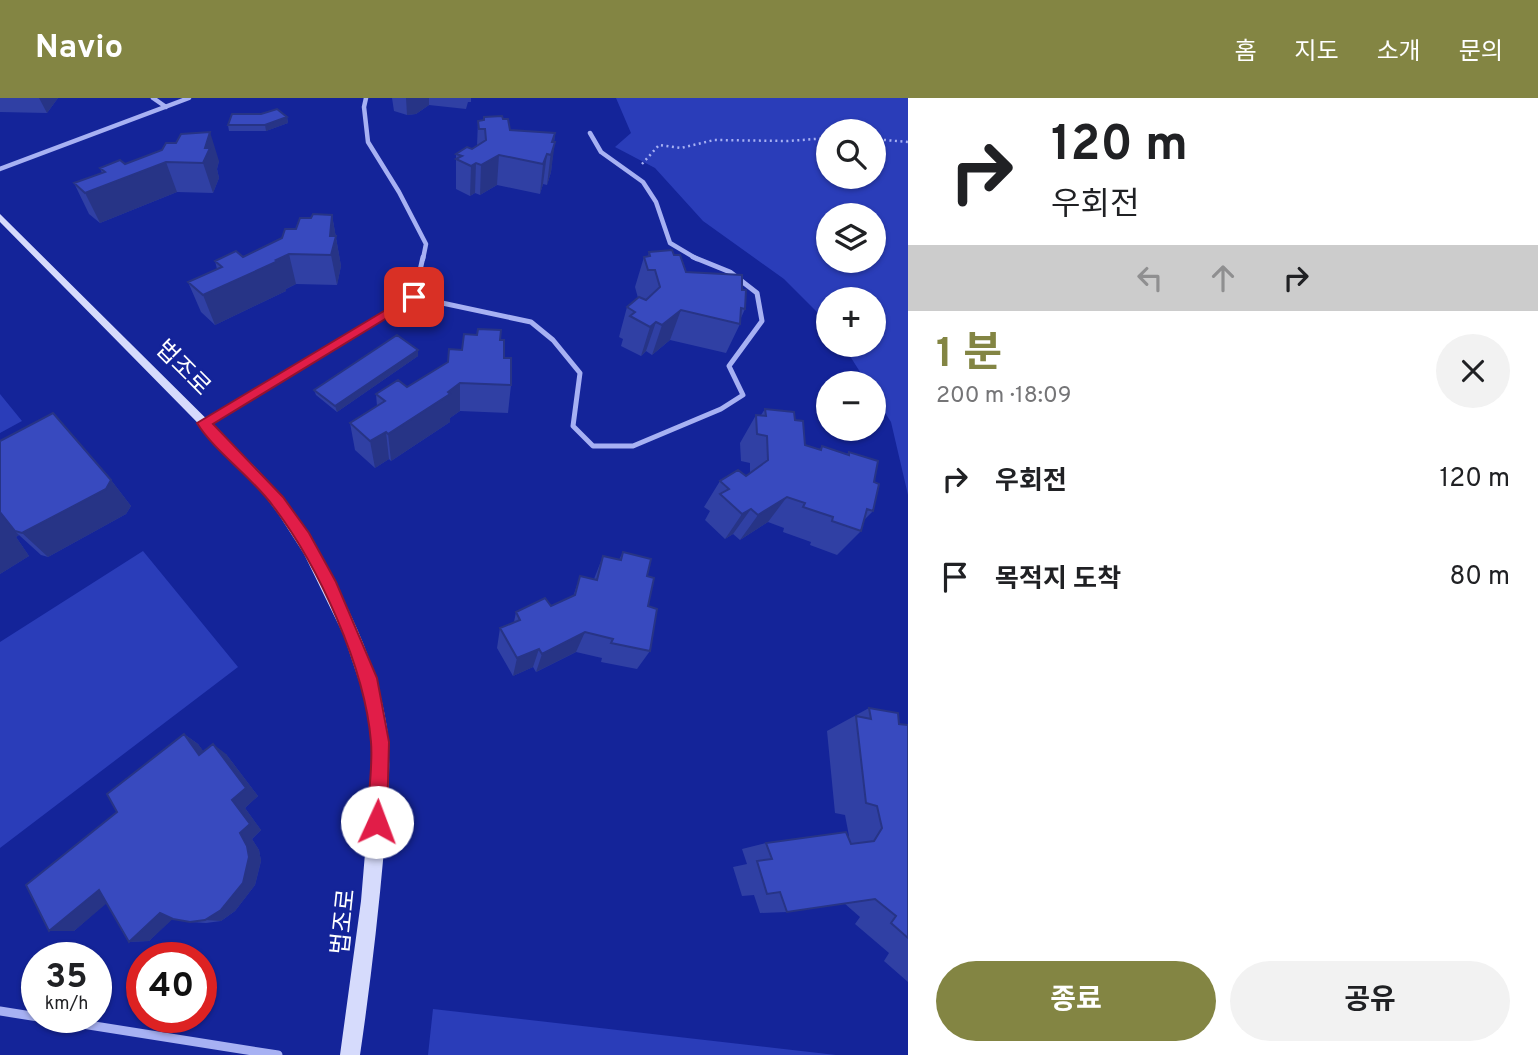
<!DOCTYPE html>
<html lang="ko">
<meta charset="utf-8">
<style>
body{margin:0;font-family:Overpass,"Noto Sans KR",sans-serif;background:#f2f2f2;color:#202124;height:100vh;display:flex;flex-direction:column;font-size:26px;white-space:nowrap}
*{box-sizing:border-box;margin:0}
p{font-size:23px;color:#757577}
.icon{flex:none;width:38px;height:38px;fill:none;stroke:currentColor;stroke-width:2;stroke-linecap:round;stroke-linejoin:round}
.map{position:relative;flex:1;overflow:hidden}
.panel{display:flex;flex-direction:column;background:#fff;width:630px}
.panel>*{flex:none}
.hud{background:#fff;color:#202124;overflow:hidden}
.controls{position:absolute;left:816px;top:21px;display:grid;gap:14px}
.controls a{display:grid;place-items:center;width:70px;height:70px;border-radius:50%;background:#fff;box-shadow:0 2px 5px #0004;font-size:35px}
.speed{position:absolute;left:21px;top:844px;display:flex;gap:14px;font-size:35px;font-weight:700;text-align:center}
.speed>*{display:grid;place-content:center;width:91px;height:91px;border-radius:50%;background:#fff;box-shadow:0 2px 5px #0004;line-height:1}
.speed small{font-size:18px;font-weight:400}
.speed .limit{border:10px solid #d22;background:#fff;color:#111}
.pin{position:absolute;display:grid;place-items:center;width:60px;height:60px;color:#fff;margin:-30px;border-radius:14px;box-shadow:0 4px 10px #0006}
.me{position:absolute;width:77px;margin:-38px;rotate:2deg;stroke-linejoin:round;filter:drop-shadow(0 0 5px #0008)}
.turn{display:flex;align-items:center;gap:24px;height:147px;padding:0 28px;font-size:32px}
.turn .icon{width:91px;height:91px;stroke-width:2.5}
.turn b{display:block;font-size:49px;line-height:60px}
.lanes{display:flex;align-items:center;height:66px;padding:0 28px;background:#0003;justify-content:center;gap:35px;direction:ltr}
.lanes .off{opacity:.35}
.round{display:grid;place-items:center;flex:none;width:74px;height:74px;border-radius:37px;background:#f2f2f2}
.head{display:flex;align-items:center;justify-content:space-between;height:119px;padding:0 28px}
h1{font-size:42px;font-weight:700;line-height:52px;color:#838543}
.primary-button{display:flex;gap:14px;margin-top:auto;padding:14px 28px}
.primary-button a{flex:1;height:80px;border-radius:42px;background:#838543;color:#fff;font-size:28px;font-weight:700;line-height:80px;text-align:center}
.primary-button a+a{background:#f2f2f2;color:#202124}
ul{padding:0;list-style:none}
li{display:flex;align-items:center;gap:21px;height:98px;padding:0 28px}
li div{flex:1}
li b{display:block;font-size:26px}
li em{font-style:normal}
header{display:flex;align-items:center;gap:42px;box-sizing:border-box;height:98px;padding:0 35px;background:#838543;color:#fff}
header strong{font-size:33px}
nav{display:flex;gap:38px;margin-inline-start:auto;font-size:24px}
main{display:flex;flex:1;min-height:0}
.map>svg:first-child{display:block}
.green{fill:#2a3db9;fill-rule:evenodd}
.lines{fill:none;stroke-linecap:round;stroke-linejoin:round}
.path{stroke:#a7b1f3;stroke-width:2.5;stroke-dasharray:2 3.5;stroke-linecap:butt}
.street-far2{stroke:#a7b1f3;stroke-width:4.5}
.street-far1{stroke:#a7b1f3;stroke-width:5}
.street{stroke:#a7b1f3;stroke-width:9}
.secondary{fill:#d6dbfc;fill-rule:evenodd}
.wall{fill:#3040a4}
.shaded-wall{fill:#273486}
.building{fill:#384abf;stroke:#273486;stroke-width:2}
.route{fill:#e11d48;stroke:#92132f;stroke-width:2}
.labels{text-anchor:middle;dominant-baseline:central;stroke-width:5;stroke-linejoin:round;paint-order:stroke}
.street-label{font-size:24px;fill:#fff;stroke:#142499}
</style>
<header>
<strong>Navio</strong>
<nav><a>홈</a><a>지도</a><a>소개</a><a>문의</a></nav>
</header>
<main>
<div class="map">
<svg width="908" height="957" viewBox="0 0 908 957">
<rect width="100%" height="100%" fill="#142499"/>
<path class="green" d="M616,0H908V397L891,324L873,296V285H867L843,247H873V201H828V225L784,181L703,123L655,70L615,49L631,35ZM873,33V79H828V33ZM873,117V163H828V117Z
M0,296L22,323L0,335Z
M143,453L238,569L0,750V544Z
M433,911L836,957H428Z"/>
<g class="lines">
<path class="path" d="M873,41L908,44
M642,66L659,47L681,50L714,42L788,43L828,40"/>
<path class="street-far2" d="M153,0L166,9
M366,0L364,9L368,44L399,94L426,146L423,161
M590,35L601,54L643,84L656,104L670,145L697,161
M0,71L189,0"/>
<path class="street-far1" d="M414,199L423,159
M203,325L414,199L531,224L553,242L580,275L573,328L593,348H633L721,311L743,297L729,268L762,223L757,195L730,174L693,159"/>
<path class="street" d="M0,913L278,957"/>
<path class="secondary" d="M0,116L258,372C314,438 375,543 387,630C392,670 387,712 384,752C378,820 370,889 360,957H340L361,803L372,672L371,631L366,604L344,538L304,456L279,417L250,378L0,124Z"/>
</g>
<path class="wall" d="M0,0H58L47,15L0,14Z
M392,0H471V4H468L466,11L429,7L416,16L407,17L394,13Z
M287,19L288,25L266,33H229L228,27Z
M503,21L510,32L555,35L551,74L547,87L543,86L540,96L497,87L480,97L475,95L470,98L456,91V56L472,51L477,48L478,23Z
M162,52L219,63L217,71L219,80L213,95L177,94L100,125L89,116L74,85L102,75L100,70L125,66Z
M332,117L341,168L337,187L296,186L286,191V193L215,227L201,214L188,184L217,171L215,163L243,159L282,140L311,120Z
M649,154L674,157L686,174L742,192L745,211L740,222V226L726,255L670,242L652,257L646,253L641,258L621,248L623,241L619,239L627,209L638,200L635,189L644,159H648Z
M500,242L511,287L508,315L460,313L450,320V324L391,363L389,361L375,370L355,352L350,325L377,308L376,296L407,289L448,264L462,252Z
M418,252V258L337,314L316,297L314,292Z
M765,311L795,322L805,347L820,351L822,348L847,356L849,354L874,384L873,413L864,422L861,433L837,457L810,447L811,444L783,434L784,430L768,424L740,442L733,436L725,441L705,422L710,413L704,409L720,383L746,378L750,375V365L741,363L740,345L756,317H761Z
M0,343L111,382L131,408L126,416L48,459L41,457L19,437L16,439L29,458L0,476Z
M623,454L647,478L650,553L637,571L601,564L602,560L576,554L536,574L533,569L513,578L497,550L500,530L514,524L516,514L551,508L573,499L580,478L594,481L603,458L619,462Z
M869,610L899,626L908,627V884L884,863L889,855L855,826L860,819L844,805L787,814L760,815L754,797L742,798L733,769L747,766L742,751L766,745L848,739L849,738L845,717L835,715L827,633Z
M184,636L198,646L203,653L226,656L258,698L245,710L261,732L252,741L259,752L261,763L255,787L235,813L221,823L206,825L190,824L172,821L149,843L129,844L106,805L74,833H49L117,714Z"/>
<path class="shaded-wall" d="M39,0H58L47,15Z
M406,0H429V7L416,16L407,17Z
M287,19L288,25L266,33L265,27Z
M210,34L219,63L217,71L219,80L213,95L203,65L205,50Z
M555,35L553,50L555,44L551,74L547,87L552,44Z
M547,56L543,86L540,96L543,66Z
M499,57L497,87L480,97L481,67Z
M166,64L177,94L100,125L85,95Z
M476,65L475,95L470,98L471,68Z
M332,117L341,168L337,187L331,157L330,138Z
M289,156L296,186L286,191V193L215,227L203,197Z
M681,212L670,242L652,257L662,227Z
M656,224L646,253L641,258L650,229Z
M418,252V258L337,314L335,308Z
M460,285V313L450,320V324L391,363L388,336Z
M386,334L389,361L375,370L370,343Z
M111,382L131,408L126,416L48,459L22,435L15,433L19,437L16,439L29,458L0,476V412Z
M787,399L768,424L740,442L758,417Z
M751,411L733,436L725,441L742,416Z
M585,534L576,554L536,574L542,556Z
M539,551L533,569L513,578L517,560Z
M184,636L198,646L213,666L199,657Z
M213,646L226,656L258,698L245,710L261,732L252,741L259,752L261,763L255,787L235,813L221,823L205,822L240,735L232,702Z
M99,792L120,794L74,833H49Z
M160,815L178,816L149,843L129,844Z"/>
<path class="building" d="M277,11L287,19L265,27H228L232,16H261Z
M502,18L503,21H508L510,32L555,35L552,44H555L551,57L547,56L543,66L499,57L481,67L476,65L471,68L456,61L462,58L456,56L467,49L472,51L486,42L485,31H479L478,23L484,22V19Z
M210,34L205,50H210L203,65L166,64L85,95L74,85L105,74L100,70L120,62L125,66L162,52L166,45H176L181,36Z
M313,116L332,117L330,138H336L331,157L289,156L276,162L278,163L203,197L188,184L222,169L215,163L236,153L243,159L282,140L285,131H296L300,120H311Z
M672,152L674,157H680L686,174L742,177V192H746L745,211L741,210L740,226L681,212L662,227L656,224L650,229L630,218L635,214L627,209L639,199L646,202L660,189L655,172H648L644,159L650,158L649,154Z
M478,231L501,232L500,242H504V260H511V287L460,285L448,294L450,296L388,336L386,334L370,343L350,325L385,303L376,296L398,282L407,289L448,264L449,251L462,252L464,236L477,237Z
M397,237L418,252L335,308L314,292Z
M765,311L794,314L795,322L803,323L805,347L821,352L822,348L849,357V354L878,363L874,384L879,386L873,413L867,411L861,433L832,423L833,419L803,409L805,405L787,399L758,417L751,411L742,416L720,396L729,391L720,383L738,372L746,378L768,362L767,338L757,336L756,317L766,318Z
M53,315L111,382L106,391L22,435L15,433L0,414V343Z
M623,454L651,461L647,478L654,480L648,508L657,511L650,553L611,545L613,541L585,534L542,556L539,551L517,560L500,530L520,522L516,514L545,500L551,508L575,497L580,478L597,482L603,458L621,462Z
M869,610L898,615L899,626L908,627V840L891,825L896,818L875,801L787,814L780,794L767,796L757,763L772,761L766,745L846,734L851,746L874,743L882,730L877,708L866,705L856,618L871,621Z
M184,636L199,657L213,646L246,690L232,702L250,726L240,735L247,748L249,759L243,785L221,812L205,822L190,824L173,821L160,815L129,844L99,792L49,833L26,787L117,714L107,696Z"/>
<path class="route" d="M414,195L418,196V201L213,326L283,399L309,435L336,484L377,580L389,644L387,724L384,731L377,734L370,731L367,724C368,698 373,670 371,644C365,569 318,467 273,408C252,379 214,353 197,325Z"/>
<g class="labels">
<g class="street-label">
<text transform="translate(182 271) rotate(45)">법조로</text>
<text transform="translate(345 824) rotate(-84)">법조로</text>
</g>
</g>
</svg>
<div class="controls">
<a><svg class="icon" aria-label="search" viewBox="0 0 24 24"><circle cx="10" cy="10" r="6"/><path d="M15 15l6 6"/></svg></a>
<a><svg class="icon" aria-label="layers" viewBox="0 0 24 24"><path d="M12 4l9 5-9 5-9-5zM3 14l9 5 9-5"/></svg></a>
<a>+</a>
<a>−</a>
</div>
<div class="speed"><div>35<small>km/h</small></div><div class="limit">40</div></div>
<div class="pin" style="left:414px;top:199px;background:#d93025"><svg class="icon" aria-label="arrive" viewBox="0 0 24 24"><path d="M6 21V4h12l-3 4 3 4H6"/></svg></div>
<svg class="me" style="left:377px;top:724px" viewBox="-20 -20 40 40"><circle r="19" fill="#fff"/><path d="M0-13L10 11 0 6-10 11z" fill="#e11d48"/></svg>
</div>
<section class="panel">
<div class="hud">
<div class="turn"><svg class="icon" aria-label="right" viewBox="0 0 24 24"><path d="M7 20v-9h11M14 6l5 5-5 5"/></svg><div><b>120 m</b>우회전</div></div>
<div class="lanes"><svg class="icon off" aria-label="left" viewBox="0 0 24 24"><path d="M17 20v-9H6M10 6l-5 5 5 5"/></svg><svg class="icon off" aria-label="ahead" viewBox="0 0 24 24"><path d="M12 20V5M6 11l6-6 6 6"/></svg><svg class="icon" aria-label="right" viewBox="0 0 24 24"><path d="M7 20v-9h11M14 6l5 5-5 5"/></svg></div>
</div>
<div class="head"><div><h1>1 분</h1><p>200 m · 18:09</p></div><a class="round"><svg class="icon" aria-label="close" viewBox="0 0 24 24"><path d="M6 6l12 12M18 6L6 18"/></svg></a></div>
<ul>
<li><svg class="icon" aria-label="right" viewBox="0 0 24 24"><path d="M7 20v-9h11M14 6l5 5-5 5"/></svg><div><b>우회전</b></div><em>120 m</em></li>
<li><svg class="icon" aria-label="arrive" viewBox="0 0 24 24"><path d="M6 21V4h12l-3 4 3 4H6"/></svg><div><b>목적지 도착</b></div><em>80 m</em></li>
</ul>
<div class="primary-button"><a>종료</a><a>공유</a></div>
</section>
</main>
